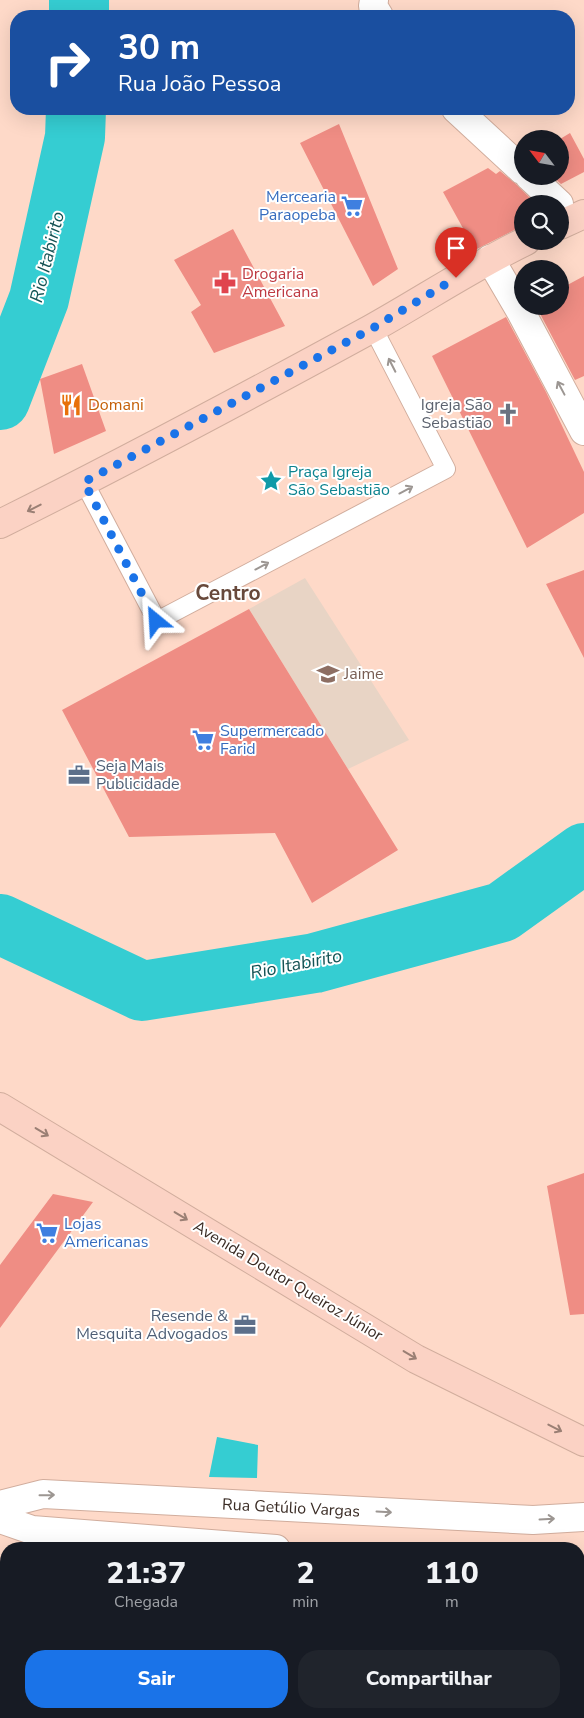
<!DOCTYPE html>
<html lang="pt">
<meta charset="utf-8">
<style>
body{margin:0;font-family:"Nunito Sans",sans-serif;background:#20242c;color:#f1f3f6;height:100vh;display:flex;flex-direction:column;font-size:19px;white-space:nowrap}
*{box-sizing:border-box;margin:0}
p{font-size:16px;color:#9ea1a6}
.icon{flex:none;width:28px;height:28px;fill:none;stroke:currentColor;stroke-width:2;stroke-linecap:round;stroke-linejoin:round}
.map{position:relative;flex:1;overflow:hidden}
.drawer{position:absolute;left:0px;top:1542px;width:585px;height:176px;display:flex;flex-direction:column;background:#171b24;border-radius:20px 20px 0 0;box-shadow:0 5px 20px #0002}
.drawer>*{flex:none}
.hud{position:absolute;left:10px;top:10px;width:565px;height:105px;border-radius:20px;box-shadow:0 5px 20px #0002;background:#1a4fa0;color:#fff;overflow:hidden}
.needle{width:32px;rotate:301deg}
.fabs{position:absolute;left:514px;top:130px;display:grid;gap:10px}
.fabs a{display:grid;place-items:center;width:55px;height:55px;border-radius:50%;background:#171b24;box-shadow:0 5px 20px #0002;font-size:25px}
.pin{position:absolute;display:grid;place-items:center;width:42px;height:42px;color:#fff;margin:-51px -21px;border-radius:50% 50% 50% 0;rotate:-45deg;box-shadow:0 0 5px #0007}
.pin .icon{rotate:45deg}
.me{position:absolute;width:55px;margin:-28px;rotate:333deg;stroke-linejoin:round;filter:drop-shadow(0 0 4px #0008)}
.turn{display:flex;align-items:center;gap:18px;height:105px;padding:0 25px;font-size:22px}
.turn .icon{width:65px;height:65px;stroke-width:2.5}
.turn b{display:block;font-size:35px;line-height:42px}
.eta{display:flex;justify-content:space-evenly;align-items:center;height:85px;text-align:center}
.eta b{font-size:30px;font-weight:800;line-height:35px}
.button{display:flex;gap:10px;margin-top:auto;padding:10px 25px}
.button a{flex:1;height:58px;border-radius:20px;background:#1a73e8;color:#fff;font-size:20px;font-weight:800;line-height:58px;text-align:center}
.button a+a{background:#20242c;color:#f1f3f6}
.map>svg:first-child{display:block}
.education{fill:#e8d4c5}
.water{fill:#35cdd2}
.lines{fill:none;stroke-linecap:round;stroke-linejoin:round}
.river{stroke:#35cdd2;stroke-width:60}
.building{fill:#ef8d84}
.service-casing{stroke:#d1ad9d;stroke-width:20}
.minor-casing{stroke:#d1ad9d;stroke-width:30}
.secondary-casing{stroke:#d1ad9d;stroke-width:30}
.service{stroke:#fff;stroke-width:18}
.minor{stroke:#fff;stroke-width:28}
.secondary{stroke:#fbd2c4;stroke-width:28}
.oneway{stroke:#9c9692}
.oneway2{stroke:#9a7f74}
.route{stroke:#1a73e8;stroke-width:9;stroke-dasharray:0 16.2}
.labels{text-anchor:middle;dominant-baseline:central;stroke-width:4;stroke-linejoin:round;paint-order:stroke}
.shop-label{font-size:16px;fill:#366cbe;stroke:#fff;text-anchor:start}
.health-label{font-size:16px;fill:#be3a42;stroke:#fff;text-anchor:start}
.food-label{font-size:16px;fill:#c56008;stroke:#fff;text-anchor:start}
.worship-label{font-size:16px;fill:#5b616d;stroke:#fff;text-anchor:end}
.culture-label{font-size:16px;fill:#0d838f;stroke:#fff;text-anchor:start}
.education-label{font-size:16px;fill:#785e54;stroke:#fff;text-anchor:start}
.service-label{font-size:16px;fill:#4e5e75;stroke:#fff;text-anchor:start}
.street-label{font-size:16px;fill:#3a2c25;stroke:#fff}
.water-label{font-size:18px;font-style:italic;fill:#155355;stroke:#fff}
.district-label{font-size:21px;font-weight:bold;fill:#68493b;stroke:#fff}
</style>
<div class="map">
<svg width="584" height="1718" viewBox="0 0 584 1718">
<rect width="100%" height="100%" fill="#fed9c8"/>
<path class="education" d="M305,578L409,740L348,769L249,609Z"/>
<path class="water" d="M217,1437L258,1445L257,1478L209,1477Z"/>
<g class="lines">
<path class="river" d="M79,16V0
M0,400L39,299L75,137L76,109
M0,924L142,991L315,963L502,912L584,853"/>
</g>
<path class="building" d="M339,124L398,269L373,286L300,143Z
M570,133L584,159V172L561,184L552,176H560V139Z
M488,168L496,174L500,171L516,184L532,200L522,204V226L475,250L443,192Z
M233,229L285,326L214,353L191,312L201,305L174,260Z
M584,276V376L575,380L536,306H560V289Z
M506,317L546,392L584,472V513L527,548L432,356Z
M82,364L106,431L54,454L40,379Z
M584,570V658L546,584Z
M249,609L398,850L312,903L275,833L129,837L62,710Z
M584,1173V1314L570,1315L547,1186Z
M53,1194L93,1202L0,1328V1265Z"/>
<g class="lines">
<g class="service-casing">
<path id="service" d="M84,482L157,621L446,469L373,328"/>
</g>
<g class="minor-casing">
<path id="minor" d="M374,0L373,6L379,16
M456,109L522,170
M529,176L559,204
M490,259L521,312L584,431
M0,1505L43,1494L533,1520L584,1517
M0,1519L32,1530L276,1549
M579,1622L584,1625
M318,1712V1718"/>
</g>
<g class="secondary-casing">
<path id="secondary" d="M560,225L584,214
M0,524C125,462 248,396 371,329C423,300 472,267 526,241
M0,1107L416,1359L584,1442"/>
</g>
<use href="#service" class="service"/>
<use href="#minor" class="minor"/>
<use href="#secondary" class="secondary"/>
</g>
<defs><path id="oneway-shaft" d="M-6 0H5M1.5-3L5.5 0L1.5 3" fill="none" stroke-width="1.6" stroke-linecap="round" stroke-linejoin="round" transform="scale(1.25)"/></defs>
<g class="oneway">
<use href="#oneway-shaft" transform="translate(392 365) rotate(-117)"/>
<use href="#oneway-shaft" transform="translate(561 388) rotate(-118)"/>
<use href="#oneway-shaft" transform="translate(406 490) rotate(-28)"/>
<use href="#oneway-shaft" transform="translate(262 566) rotate(-28)"/>
<use href="#oneway-shaft" transform="translate(47 1495) rotate(-1)"/>
<use href="#oneway-shaft" transform="translate(384 1512) rotate(3)"/>
<use href="#oneway-shaft" transform="translate(547 1519) rotate(-3)"/>
</g>
<g class="oneway2">
<use href="#oneway-shaft" transform="translate(34 508) rotate(153)"/>
<use href="#oneway-shaft" transform="translate(42 1132) rotate(31)"/>
<use href="#oneway-shaft" transform="translate(181 1216) rotate(31)"/>
<use href="#oneway-shaft" transform="translate(410 1355) rotate(31)"/>
<use href="#oneway-shaft" transform="translate(555 1428) rotate(27)"/>
</g>
<g class="lines">
<path class="route" d="M156,621L84,482L373,328L456,278"/>
</g>
<defs>
<g id="supermarket-bare" transform="scale(1.725)"><path d="M-6-5.5h2.5l.6 2H6L4.5 2H-2.5L-4.4-4H-6ZM-1.5 3.2a1.3 1.3 0 1 0 .1 0ZM3 3.2a1.3 1.3 0 1 0 .1 0Z" fill="#3f7fe0" stroke="#fff" stroke-width="2.5" paint-order="stroke"/></g>
<g id="pharmacy-bare" transform="scale(1.725)"><path d="M-2-6h4v4h4v4h-4v4h-4v-4h-4v-4h4Z" fill="#e0444e" stroke="#fff" stroke-width="2.5" paint-order="stroke"/></g>
<g id="restaurant-bare" transform="scale(1.725)"><path d="M-5-6h1v4h1v-4h1v4h1v-4h1v5L-1.5 .5V6h-2V.5L-5-1ZM5-6V6H3V1.5H1.5Q1.5-4 5-6Z" fill="#e8710a" stroke="#fff" stroke-width="2.5" paint-order="stroke"/></g>
<g id="church-bare" transform="scale(1.725)"><path d="M-1.2-6h2.4v3.5h3.3v2.4h-3.3V6h-2.4V-.1h-3.3v-2.4h3.3Z" fill="#6b7280" stroke="#fff" stroke-width="2.5" paint-order="stroke"/></g>
<g id="sight-bare" transform="scale(1.725)"><path d="M0-6L1.8-2.2L6-1.7L2.9 1.2L3.7 5.4L0 3.3L-3.7 5.4L-2.9 1.2L-6-1.7L-1.8-2.2Z" fill="#0f9aa8" stroke="#fff" stroke-width="2.5" paint-order="stroke"/></g>
<g id="school-bare" transform="scale(1.725)"><path d="M0-5L7-2L0 1L-7-2ZM-4 1L0 2.5L4 1V4Q0 6-4 4Z" fill="#8d6e63" stroke="#fff" stroke-width="2.5" paint-order="stroke"/></g>
<g id="office-bare" transform="scale(1.725)"><path d="M-6-3h4V-5.5h4V-3h4V5H-6ZM-1-4.5V-3h2v-1.5ZM-6 0V1H6V0Z" fill="#5c6f8a" stroke="#fff" stroke-width="2.5" paint-order="stroke"/></g>
</defs>
<g fill-rule="evenodd">
<use href="#supermarket-bare" x="352" y="206"/>
<use href="#pharmacy-bare" x="225" y="283"/>
<use href="#restaurant-bare" x="71" y="405"/>
<use href="#church-bare" x="508" y="414"/>
<use href="#sight-bare" x="271" y="481"/>
<use href="#school-bare" x="328" y="674"/>
<use href="#supermarket-bare" x="203" y="740"/>
<use href="#office-bare" x="79" y="775"/>
<use href="#supermarket-bare" x="47" y="1233"/>
<use href="#office-bare" x="245" y="1325"/>
</g>
<g class="labels">
<g class="shop-label">
<text x="336" y="197" text-anchor="end">Mercearia<tspan x="336" dy="18">Paraopeba</tspan></text>
<text x="220" y="731">Supermercado<tspan x="220" dy="18">Farid</tspan></text>
<text x="64" y="1224">Lojas<tspan x="64" dy="18">Americanas</tspan></text>
</g>
<g class="health-label">
<text x="242" y="274">Drogaria<tspan x="242" dy="18">Americana</tspan></text>
</g>
<g class="food-label">
<text x="88" y="405">Domani</text>
</g>
<g class="worship-label">
<text x="492" y="405">Igreja São<tspan x="492" dy="18">Sebastião</tspan></text>
</g>
<g class="culture-label">
<text x="288" y="472">Praça Igreja<tspan x="288" dy="18">São Sebastião</tspan></text>
</g>
<g class="education-label">
<text x="344" y="674">Jaime</text>
</g>
<g class="service-label">
<text x="96" y="766">Seja Mais<tspan x="96" dy="18">Publicidade</tspan></text>
<text x="228" y="1316" text-anchor="end">Resende &amp;<tspan x="228" dy="18">Mesquita Advogados</tspan></text>
</g>
<g class="street-label">
<text transform="translate(288 1281) rotate(31)">Avenida Doutor Queiroz Júnior</text>
<text transform="translate(291 1508) rotate(3)">Rua Getúlio Vargas</text>
</g>
<g class="water-label">
<text transform="translate(47 257) rotate(-76)">Rio Itabirito</text>
<text transform="translate(296 964) rotate(-11)">Rio Itabirito</text>
</g>
<g class="district-label">
<text x="228" y="593">Centro</text>
</g>
</g>
</svg>
<div class="fabs">
<a><svg class="needle" viewBox="-14 -14 28 28"><path d="M0-13l5 13h-10z" fill="#e53935"/><path d="M0 13l5-13h-10z" fill="#9ea1a6"/></svg></a>
<a><svg class="icon" aria-label="search" viewBox="0 0 24 24"><circle cx="10" cy="10" r="6"/><path d="M15 15l6 6"/></svg></a>
<a><svg class="icon" aria-label="layers" viewBox="0 0 24 24"><path d="M12 4l9 5-9 5-9-5zM3 14l9 5 9-5"/></svg></a>
</div>
<div class="pin" style="left:456px;top:278px;background:#d93025"><svg class="icon" aria-label="arrive" viewBox="0 0 24 24"><path d="M6 21V4h12l-3 4 3 4H6"/></svg></div>
<svg class="me" style="left:156px;top:621px" viewBox="-20 -20 40 40"><path d="M0-17L14 15 0 8-14 15z" fill="#1a73e8" stroke="#fff" stroke-width="4"/></svg>
<div class="hud">
<div class="turn"><svg class="icon" aria-label="right" viewBox="0 0 24 24"><path d="M7 20v-9h11M14 6l5 5-5 5"/></svg><div><b>30 m</b>Rua João Pessoa</div></div>
</div>
<section class="drawer">
<div class="eta">
<div><b>21:37</b><p>Chegada</p></div>
<div><b>2</b><p>min</p></div>
<div><b>110</b><p>m</p></div>
</div>
<div class="button"><a>Sair</a><a>Compartilhar</a></div>
</section>
</div>
